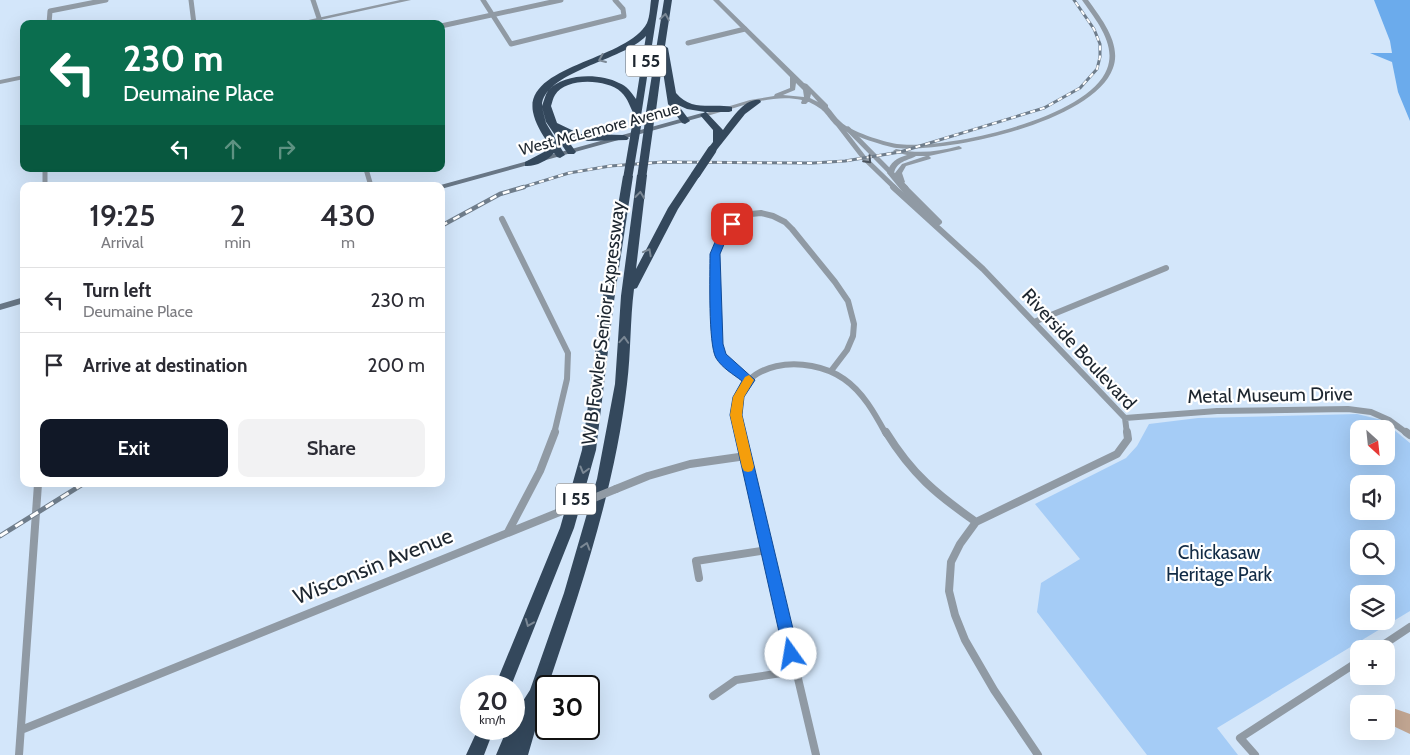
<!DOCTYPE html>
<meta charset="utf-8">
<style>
body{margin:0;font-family:Cabin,sans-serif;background:#f2f2f3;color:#2b2b33;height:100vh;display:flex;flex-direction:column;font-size:19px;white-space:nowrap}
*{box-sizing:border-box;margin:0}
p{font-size:16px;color:#7c7c81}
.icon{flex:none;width:28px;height:28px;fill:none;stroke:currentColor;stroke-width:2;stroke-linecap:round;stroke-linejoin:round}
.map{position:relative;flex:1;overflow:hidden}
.panel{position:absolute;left:20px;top:182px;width:425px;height:305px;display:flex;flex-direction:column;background:#fff;border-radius:10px;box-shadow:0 5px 20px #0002}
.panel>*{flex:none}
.hud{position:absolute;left:20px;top:20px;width:425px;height:152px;border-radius:10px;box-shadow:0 5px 20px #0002;background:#0b6e4f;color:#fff;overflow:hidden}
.needle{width:32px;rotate:153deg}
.tools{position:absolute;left:1350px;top:420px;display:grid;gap:10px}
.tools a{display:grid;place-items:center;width:45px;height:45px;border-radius:10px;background:#fff;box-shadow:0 5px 20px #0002;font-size:25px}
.speed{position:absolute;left:460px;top:675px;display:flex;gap:10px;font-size:25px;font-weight:700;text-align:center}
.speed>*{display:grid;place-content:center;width:65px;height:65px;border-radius:50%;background:#fff;box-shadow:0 5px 20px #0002;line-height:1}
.speed small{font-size:12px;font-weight:400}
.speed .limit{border:2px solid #111;border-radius:8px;background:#fff;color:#111}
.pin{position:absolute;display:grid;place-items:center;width:42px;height:42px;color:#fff;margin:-21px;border-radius:10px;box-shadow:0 2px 8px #0006}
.me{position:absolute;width:55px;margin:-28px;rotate:347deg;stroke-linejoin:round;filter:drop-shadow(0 0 4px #0008)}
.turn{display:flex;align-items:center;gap:18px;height:105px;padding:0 20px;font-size:22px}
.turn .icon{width:65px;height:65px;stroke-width:2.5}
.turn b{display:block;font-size:35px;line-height:42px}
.lanes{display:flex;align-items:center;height:48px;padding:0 20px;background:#0003;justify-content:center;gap:25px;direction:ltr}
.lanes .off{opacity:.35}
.eta{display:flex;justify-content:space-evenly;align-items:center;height:85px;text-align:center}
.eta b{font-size:30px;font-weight:600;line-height:35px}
.action{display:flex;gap:10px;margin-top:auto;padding:10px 20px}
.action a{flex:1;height:58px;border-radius:10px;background:#111827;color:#fff;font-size:20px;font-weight:600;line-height:58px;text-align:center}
.action a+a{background:#f2f2f3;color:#2b2b33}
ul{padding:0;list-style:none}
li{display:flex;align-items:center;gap:15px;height:65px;padding:0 20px;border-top:1px solid #e1e1e2}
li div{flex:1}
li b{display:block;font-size:19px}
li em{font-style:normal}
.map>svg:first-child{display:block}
.green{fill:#a5ccf6;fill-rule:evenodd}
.water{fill:#6babec}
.building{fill:#c2a692}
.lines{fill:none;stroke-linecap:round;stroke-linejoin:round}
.minor-far2{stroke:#909aa4;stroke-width:5}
.minor-far1{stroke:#909aa4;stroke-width:6}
.minor{stroke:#909aa4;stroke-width:8}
.tertiary{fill:#909aa4;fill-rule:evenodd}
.secondary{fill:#687685;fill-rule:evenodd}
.motorway{fill:#34485c;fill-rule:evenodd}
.rail-far2-casing{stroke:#6f7d8b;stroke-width:3}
.rail-far1-casing{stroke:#6f7d8b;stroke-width:4.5}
.rail-casing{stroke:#6f7d8b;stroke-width:5}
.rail-far2{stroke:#fff;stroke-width:2;stroke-dasharray:5;stroke-linecap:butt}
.rail-far1{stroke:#fff;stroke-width:2.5;stroke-dasharray:7;stroke-linecap:butt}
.rail{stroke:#fff;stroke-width:3;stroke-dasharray:9;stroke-linecap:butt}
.minor-bridge{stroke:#909aa4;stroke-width:8}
.motorway-bridge{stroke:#34485c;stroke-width:9}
.oneway{stroke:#7b8895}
.oneway2{stroke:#4b545e}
.route{fill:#1a73e8;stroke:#114b97}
.slow{fill:#f59e0b}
.labels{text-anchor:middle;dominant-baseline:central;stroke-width:4.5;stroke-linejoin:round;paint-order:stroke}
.far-street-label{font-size:16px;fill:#1d262f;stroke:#fff}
.shield{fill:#fff;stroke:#61676d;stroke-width:1}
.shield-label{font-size:18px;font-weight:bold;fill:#1d262f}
.street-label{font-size:19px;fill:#1d262f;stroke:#fff}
.park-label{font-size:19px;fill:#112b46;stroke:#fff}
.near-street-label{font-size:22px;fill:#1d262f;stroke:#fff}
</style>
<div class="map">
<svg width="1410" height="755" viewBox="0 0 1410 755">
<rect width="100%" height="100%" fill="#d3e6fa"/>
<path class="green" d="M1357,414L1382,420L1410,443V611L1217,728L1238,755H1147L1037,612L1041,583L1080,559L1035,504L1126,458L1137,446L1149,424L1198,418ZM1359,429H1386V456H1359ZM1359,484H1386V511H1359ZM1359,539H1386V566H1359ZM1359,594H1386V621H1359Z"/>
<path class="water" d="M1374,0H1410V121L1398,92L1392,62L1370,53H1392L1390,41Z"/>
<path class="building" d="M1387,706L1410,714V734L1391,725Z"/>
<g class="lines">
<path class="minor-far2" d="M191,0L194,24
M313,0L321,24
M483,0L511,44L624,16L623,9L615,0
M49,24L50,11L106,0
M441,26L561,0
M688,43L745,29
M837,123L864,158L895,188
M848,129L906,188
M45,169V186
M366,169L371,186"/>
<path class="minor-far1" d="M893,187L983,269L1125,418L1127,434
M904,187L939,222
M502,219L568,353L567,379L554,434
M1034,322L1166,268
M749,379C734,370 723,361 717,344L715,254L726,233L742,218L751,214L761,213L773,216L785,222L792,229L835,282L848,301L854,324L853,336L847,350L831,371
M1125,418L1217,411L1348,409L1371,412L1389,420L1408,434
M740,434C739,428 736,421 736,415C735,358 808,354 844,379C863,392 875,414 886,434"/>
<path class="minor" d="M740,432L816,755
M886,432C912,474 936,494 976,522
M1406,432L1410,435
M616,489L648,476L690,464L746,456
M508,532L540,471L555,432
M699,578L696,561L767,550
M1377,649L1410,627
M713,696L736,680L795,671
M21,730L562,511
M19,755L38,484
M1038,755L994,690L965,640L955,615L949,591L951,562L960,544L976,522L1117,454L1128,439L1127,432
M1255,755L1240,738L1359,661"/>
<path class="tertiary" d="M400,0H411L302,24H290Z
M713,0H719L804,83L807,84L828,105V107C833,112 836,118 841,122C850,131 883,142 897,144C945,150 1088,119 1107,69C1117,44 1095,19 1082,0H1088C1101,18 1122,44 1113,68C1094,122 948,153 897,148C885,147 842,132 834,124C824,112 825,110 809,102H808L806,104H802L801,103L802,100C771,93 737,108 707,116H703V114L750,100L774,96L775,94L790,88V77ZM796,83L803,90L804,97L783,95L795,90ZM811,94L818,102L810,98Z
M24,75V79L0,84V80Z
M959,146L962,148L961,149L929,156L931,158L930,159L906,166L902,173L905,182L903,184L930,215L929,217H923L887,173C890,162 897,158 907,155L894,152L893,151L896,149C918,154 937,152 959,146ZM916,156H926L902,164L895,173V174L894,173C897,161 907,161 916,156Z"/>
<path class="secondary" d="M702,113L709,115L441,189V186H437Z
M24,297V303L0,310V304Z"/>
<path class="motorway" d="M651,0H659L641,116H635C630,108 628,98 621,92C607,79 566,77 555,95C553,98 552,103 551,106L557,123L580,134L624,135L629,138L627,140L588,141L564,135L576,152L574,154H568L546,122L542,107L546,123L565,155L560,158L557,157L554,153C547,161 535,167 525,166V162L544,152L548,143C542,134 535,123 533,112C524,65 628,60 647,23C650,16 650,7 651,0ZM646,36L636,99C631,92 627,86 619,83C600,73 563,73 548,91C545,95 544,101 542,106C543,72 624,60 646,36Z
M664,0H672L665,46L668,48L676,93C692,112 711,103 732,107V111L729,112H706L723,130C731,120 744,98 760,100L761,102L745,114L715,152H709L707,150L713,142V130L700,115L705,112L687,109L678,105L690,121L685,124L682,123L668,104L662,65L655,118L650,121L645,118Z
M696,171L701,174L678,209L637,288L634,289C630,320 631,353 627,384C615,488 581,588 548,686H546L545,695L540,706L541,710L528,755H496L507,729H514V715L530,690L564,593L597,479L615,384L621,296L637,175L642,172L647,175L636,269L668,208L692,172Z
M628,173L633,176L614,301L596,450L574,528L511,686H495L560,528L582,450L602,301L623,176Z
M478,729H494L484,755H466Z"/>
<g class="rail-far2-casing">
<path id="rail-far2" d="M520,188L569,173L610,166L663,162L813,163L845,161L900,152L1044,108L1080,88L1097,69L1100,57V44L1094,29L1074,0"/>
</g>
<g class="rail-far1-casing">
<path id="rail-far1" d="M441,226L500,194L524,187"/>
</g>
<g class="rail-casing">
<path id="rail" d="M0,536L83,484"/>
</g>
<use href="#rail-far2" class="rail-far2"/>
<use href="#rail-far1" class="rail-far1"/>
<use href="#rail" class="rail"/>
<path class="minor-bridge" d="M562,511L616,489"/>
<path class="motorway-bridge" d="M696,174L712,150
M642,175L650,118
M628,176L637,123"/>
</g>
<defs><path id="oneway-chevron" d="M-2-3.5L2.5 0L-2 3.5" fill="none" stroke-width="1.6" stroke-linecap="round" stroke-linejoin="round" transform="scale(1.25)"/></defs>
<g class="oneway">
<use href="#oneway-chevron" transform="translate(665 17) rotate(-81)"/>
<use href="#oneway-chevron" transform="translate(602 59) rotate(157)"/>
<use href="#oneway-chevron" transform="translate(640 195) rotate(-83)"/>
<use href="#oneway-chevron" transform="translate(648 252) rotate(-62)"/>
<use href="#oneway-chevron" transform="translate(624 340) rotate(-86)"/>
<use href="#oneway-chevron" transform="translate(584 470) rotate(105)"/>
<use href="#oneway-chevron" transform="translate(586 546) rotate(-73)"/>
<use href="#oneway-chevron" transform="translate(529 623) rotate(112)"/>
</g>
<use class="oneway2" href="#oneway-chevron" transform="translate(868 160) rotate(47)"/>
<path class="route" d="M729,221H732L737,224L725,242L720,254L723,344L726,354L755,380L744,397L742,415L799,654L797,659L791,661L786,659L784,654L730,415L733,397L742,381C733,374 722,368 716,358C708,344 710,274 710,254L715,242Z"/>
<path class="slow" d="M749,375L754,380L744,397L742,415L754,467L752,471L748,472L744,471L742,467L730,415L733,397L745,377Z"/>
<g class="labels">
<g class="far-street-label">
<text transform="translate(599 129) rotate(-15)">West McLemore Avenue</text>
</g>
<g class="shield">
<rect x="626" y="45.5" width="40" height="31" rx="4"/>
<rect x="556" y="483.5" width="40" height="31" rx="4"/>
</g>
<g class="shield-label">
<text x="646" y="61">I 55</text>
<text x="576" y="499">I 55</text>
</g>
<g class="street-label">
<text transform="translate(603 323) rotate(-83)">W B Fowler Senior Expressway</text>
<text transform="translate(1079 349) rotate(47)">Riverside Boulevard</text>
<text transform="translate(1270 395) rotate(-1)">Metal Museum Drive</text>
</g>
<g class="park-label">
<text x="1219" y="552">Chickasaw<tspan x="1219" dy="22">Heritage Park</tspan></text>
</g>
<g class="near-street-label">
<text transform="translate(373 566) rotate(-22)">Wisconsin Avenue</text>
</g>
</g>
</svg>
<div class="tools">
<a><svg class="needle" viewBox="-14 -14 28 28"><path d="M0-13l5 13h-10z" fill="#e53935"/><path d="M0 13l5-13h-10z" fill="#7c7c81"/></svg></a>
<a><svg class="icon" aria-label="sound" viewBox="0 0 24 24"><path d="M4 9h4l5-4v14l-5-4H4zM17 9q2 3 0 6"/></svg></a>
<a><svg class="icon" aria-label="search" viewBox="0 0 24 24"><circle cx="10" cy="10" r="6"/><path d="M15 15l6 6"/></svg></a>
<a><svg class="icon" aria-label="layers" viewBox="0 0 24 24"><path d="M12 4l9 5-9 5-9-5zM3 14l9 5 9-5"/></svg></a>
<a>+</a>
<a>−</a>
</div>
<div class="speed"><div>20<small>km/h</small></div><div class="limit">30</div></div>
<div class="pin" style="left:732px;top:224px;background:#d93025"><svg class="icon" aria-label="arrive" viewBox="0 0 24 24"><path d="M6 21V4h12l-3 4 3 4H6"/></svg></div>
<svg class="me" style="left:791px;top:654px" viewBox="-20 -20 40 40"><circle r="19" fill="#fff"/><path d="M0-13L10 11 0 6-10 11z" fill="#1a73e8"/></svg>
<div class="hud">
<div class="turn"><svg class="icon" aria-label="left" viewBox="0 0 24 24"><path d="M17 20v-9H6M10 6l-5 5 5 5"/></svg><div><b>230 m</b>Deumaine Place</div></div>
<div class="lanes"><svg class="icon" aria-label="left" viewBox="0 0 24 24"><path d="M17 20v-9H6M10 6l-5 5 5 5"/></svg><svg class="icon off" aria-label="ahead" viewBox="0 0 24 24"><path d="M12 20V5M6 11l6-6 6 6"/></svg><svg class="icon off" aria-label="right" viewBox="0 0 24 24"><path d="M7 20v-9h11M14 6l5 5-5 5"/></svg></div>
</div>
<section class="panel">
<div class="eta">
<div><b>19:25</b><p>Arrival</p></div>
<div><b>2</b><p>min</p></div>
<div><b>430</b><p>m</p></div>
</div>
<ul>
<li><svg class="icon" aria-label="left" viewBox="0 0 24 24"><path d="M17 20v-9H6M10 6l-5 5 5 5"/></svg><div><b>Turn left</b><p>Deumaine Place</p></div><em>230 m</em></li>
<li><svg class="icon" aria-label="arrive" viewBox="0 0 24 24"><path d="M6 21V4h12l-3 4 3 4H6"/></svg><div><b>Arrive at destination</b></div><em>200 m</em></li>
</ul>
<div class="action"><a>Exit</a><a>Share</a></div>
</section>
</div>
